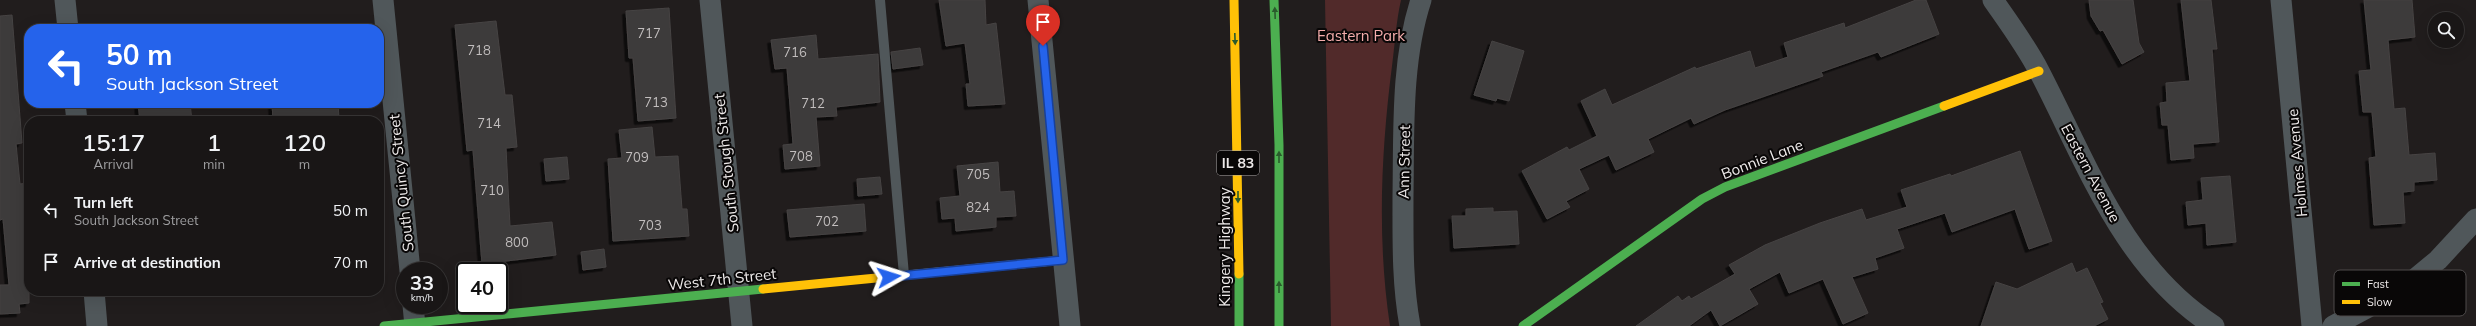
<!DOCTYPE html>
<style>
body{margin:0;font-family:Mulish,sans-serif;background:#262323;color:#f1f3f6;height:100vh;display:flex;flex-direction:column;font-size:15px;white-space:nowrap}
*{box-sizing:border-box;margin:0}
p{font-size:13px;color:#9f9fa1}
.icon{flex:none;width:22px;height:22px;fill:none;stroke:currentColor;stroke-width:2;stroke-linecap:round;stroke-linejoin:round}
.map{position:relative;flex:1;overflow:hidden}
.drawer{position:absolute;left:24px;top:116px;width:360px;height:180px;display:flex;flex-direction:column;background:#191616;border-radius:16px;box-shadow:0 4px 16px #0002,0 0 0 1px #373535}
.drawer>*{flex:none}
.guide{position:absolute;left:24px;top:24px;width:360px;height:84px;border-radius:16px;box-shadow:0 4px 16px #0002,0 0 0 1px #373535;background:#2563eb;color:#fff;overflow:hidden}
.tools{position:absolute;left:2428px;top:12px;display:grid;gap:8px}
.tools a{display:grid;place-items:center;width:36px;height:36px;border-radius:50%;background:#191616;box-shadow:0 4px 16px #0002,0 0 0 1px #373535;font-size:20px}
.speed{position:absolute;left:396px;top:262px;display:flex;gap:8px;font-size:20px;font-weight:700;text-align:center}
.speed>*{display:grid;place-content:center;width:52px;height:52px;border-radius:50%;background:#191616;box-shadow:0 4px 16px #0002,0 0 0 1px #373535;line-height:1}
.speed small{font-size:10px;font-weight:400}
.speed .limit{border:2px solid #111;border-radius:6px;background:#fff;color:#111}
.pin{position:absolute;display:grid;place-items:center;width:34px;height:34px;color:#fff;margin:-41px -17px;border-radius:50% 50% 50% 0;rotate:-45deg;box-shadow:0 0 4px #0007}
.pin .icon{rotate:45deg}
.me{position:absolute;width:44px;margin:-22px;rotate:84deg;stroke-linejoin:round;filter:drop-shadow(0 0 3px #0008)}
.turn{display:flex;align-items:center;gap:14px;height:84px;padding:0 16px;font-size:18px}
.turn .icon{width:52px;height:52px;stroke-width:2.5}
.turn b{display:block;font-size:28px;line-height:34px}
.eta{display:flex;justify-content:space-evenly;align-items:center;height:68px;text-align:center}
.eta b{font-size:24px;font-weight:600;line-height:28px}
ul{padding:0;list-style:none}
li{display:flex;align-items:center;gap:12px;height:52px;padding:0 16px}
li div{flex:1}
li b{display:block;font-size:15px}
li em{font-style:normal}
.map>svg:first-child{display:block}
.green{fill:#512a2a}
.building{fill:#3d3a3a;stroke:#464343;filter:url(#shadow)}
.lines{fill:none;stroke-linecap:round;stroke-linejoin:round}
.lane{stroke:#50575a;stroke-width:10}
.street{stroke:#50575a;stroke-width:21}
.fast{stroke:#4caf50;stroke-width:9}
.slow{stroke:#ffc107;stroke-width:9}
.oneway{fill:#2a5b2c}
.route-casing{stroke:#184099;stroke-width:10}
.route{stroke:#2563eb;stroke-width:7}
.labels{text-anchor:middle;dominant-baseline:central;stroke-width:4;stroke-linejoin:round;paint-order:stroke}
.number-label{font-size:13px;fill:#c2bebe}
.shield{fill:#090707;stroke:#a9a6a6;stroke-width:1}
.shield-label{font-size:14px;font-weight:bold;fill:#eeeaea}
.park-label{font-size:15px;fill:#f5adac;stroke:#090707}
.street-label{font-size:15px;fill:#eeeaea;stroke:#090707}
.key{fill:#090707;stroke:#4e4b4b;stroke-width:1}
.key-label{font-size:11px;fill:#eeeaea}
</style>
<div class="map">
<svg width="2476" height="326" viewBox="0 0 2476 326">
<defs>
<filter id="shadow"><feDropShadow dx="-3.5" dy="3.5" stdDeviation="0" flood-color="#0009"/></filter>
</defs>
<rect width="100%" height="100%" fill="#211d1d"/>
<path class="green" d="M1325,0H1401C1396,22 1395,44 1392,66C1381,152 1377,240 1390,326H1331Z"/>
<path class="building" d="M939,0H985L986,25L996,23L1005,104L968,106L966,84H970L965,43L946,46Z
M1916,0H1926L1939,34L1881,57L1878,52L1821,72L1823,76L1725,110L1694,124L1691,118L1648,139L1654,152L1616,170L1609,155L1579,169L1589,189L1566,201L1570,207L1547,219L1522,171L1567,147L1569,150L1597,136L1581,101L1605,89L1612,105L1695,67L1696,69L1750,51L1755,68L1788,57L1784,43L1844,23L1845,28Z
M2089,0H2133L2139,43L2144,52L2122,64L2103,30L2100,31L2091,16Z
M2181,0H2211L2217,49H2212L2219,142L2193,144L2194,158L2171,160L2168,125H2162L2160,103L2167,102L2166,83L2190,81Z
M2364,0H2412L2415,37L2388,40L2394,109L2405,108L2409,155L2435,153L2437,180L2414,182V191L2403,192L2405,223L2374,225L2369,158L2376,157L2372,112H2363L2359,71L2371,70Z
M669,8L676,118L638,121L633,58H629L626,11Z
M12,15L22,143L16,144L20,184L29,183V303L19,304L20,313L0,314V285H9L3,219L0,220V16Z
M496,21L505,95H512L517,147L506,148L510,226L552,222L556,255L482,264L473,150L467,151L455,25Z
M816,35L818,59L878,54L880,102L836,107L837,116L816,117L820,166L785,169L783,145L793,144L787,68L775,69L771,40Z
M1492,41L1524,51L1509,101L1497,98L1496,101L1474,95Z
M920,48L923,65L893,69L891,52Z
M138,103H190L192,121H140Z
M272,103H338L339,119L273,121Z
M652,127L655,157L678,156L682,209H687L689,236L613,241L608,159L622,158L619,130Z
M2020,151L2052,241L2029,249L2015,209L1952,232L1945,213L1897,229L1904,248L1875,258L1878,269L1852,277L1868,313L1843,324L1823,279L1789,293L1780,272L1749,289L1758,304L1720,326L1711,310L1689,326H1636L1678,296L1682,301L1689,296L1691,299L1735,274L1729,265L1765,245L1820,223L1862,209L1866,220L1907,207L1901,190L1950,174L1951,176Z
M567,157L569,179L546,181L544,159Z
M998,162L1000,192L1014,191L1016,216L996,217V227L956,231L955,218L942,219L940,198L960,196L957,166Z
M2230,176L2236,242L2207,245L2206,223L2188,225L2186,202L2203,200L2201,178Z
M880,177L882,194L858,196L857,179Z
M864,204L866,231L790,237L787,210Z
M1493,208V212L1517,211L1519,244L1454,248L1452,216H1466V209Z
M604,249L606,267L583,270L581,252Z
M2072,263L2076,273L2087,268L2103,302L2100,303L2108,319L2094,326H1981L1996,282L2017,289Z"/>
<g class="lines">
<path class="lane" d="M880,0L904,275"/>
<path class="street" d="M65,0L68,29
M383,0L410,271
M710,0L742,326
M1038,0L1070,326
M1993,0C2009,23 2026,46 2039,71C2087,163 2123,268 2214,326
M2281,0L2312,326
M75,103L77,121
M94,291L97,326
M413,305L415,326
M1410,326C1402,283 1403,239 1403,196C1404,132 1401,61 1421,0
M2333,326L2404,288L2438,260L2476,219"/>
<path class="fast" d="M1274,0L1279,145V326
M1239,274V326
M384,326L763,289
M1523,326L1702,199L1725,187L1944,106"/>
<path class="slow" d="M1234,0L1239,274
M1944,106L2039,71
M763,289L1063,260"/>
</g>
<defs><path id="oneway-solid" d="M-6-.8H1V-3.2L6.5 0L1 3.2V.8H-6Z"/></defs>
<g class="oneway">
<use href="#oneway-solid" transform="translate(1275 13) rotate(-92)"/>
<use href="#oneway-solid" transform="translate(1235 39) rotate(88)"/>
<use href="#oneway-solid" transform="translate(1279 157) rotate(-90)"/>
<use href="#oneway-solid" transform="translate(1238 197) rotate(90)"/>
<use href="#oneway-solid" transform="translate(1279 287) rotate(-90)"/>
</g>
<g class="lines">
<g class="route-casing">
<path id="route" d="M889,277L1063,260L1043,46"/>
</g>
<use href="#route" class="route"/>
</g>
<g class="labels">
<g class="number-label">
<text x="649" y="33">717</text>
<text x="479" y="50">718</text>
<text x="795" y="52">716</text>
<text x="656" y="102">713</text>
<text x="813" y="103">712</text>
<text x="489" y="123">714</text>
<text x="801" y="156">708</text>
<text x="637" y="157">709</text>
<text x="978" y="174">705</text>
<text x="492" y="190">710</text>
<text x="978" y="207">824</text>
<text x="827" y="221">702</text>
<text x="650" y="225">703</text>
<text x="517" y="242">800</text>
</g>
<rect class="shield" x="1217" y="151" width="42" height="24" rx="3"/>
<g class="shield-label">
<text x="1238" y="163">IL 83</text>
</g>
<g class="park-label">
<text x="1361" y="35">Eastern Park</text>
</g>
<g class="street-label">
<text transform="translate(1762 159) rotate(-21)">Bonnie Lane</text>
<text transform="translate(1404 162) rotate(-89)">Ann Street</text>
<text transform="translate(726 163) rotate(-96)">South Stough Street</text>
<text transform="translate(2297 163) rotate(-95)">Holmes Avenue</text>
<text transform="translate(2091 173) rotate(62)">Eastern Avenue</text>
<text transform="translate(401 183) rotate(-96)">South Quincy Street</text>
<text transform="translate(1224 247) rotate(-90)">Kingery Highway</text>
<text transform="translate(722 279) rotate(-6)">West 7th Street</text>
</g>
</g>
<rect x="2334" y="270" width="132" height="46" rx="6" class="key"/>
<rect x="2342" y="282" width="18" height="4" fill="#4caf50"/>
<rect x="2342" y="300" width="18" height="4" fill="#ffc107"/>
<g class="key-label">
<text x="2367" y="288">Fast</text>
<text x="2367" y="306">Slow</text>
</g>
</svg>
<div class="tools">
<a><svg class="icon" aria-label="search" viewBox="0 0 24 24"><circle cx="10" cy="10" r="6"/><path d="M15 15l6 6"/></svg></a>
</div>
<div class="speed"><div>33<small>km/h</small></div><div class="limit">40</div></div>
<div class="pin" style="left:1043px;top:46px;background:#d93025"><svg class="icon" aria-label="arrive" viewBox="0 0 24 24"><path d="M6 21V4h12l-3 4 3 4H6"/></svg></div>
<svg class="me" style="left:889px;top:277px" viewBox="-20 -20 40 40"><path d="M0-17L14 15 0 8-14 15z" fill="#2563eb" stroke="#fff" stroke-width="4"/></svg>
<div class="guide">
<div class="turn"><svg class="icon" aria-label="left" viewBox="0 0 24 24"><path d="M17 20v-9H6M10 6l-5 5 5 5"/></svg><div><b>50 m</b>South Jackson Street</div></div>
</div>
<section class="drawer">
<div class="eta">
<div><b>15:17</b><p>Arrival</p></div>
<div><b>1</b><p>min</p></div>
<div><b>120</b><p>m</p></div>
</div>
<ul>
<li><svg class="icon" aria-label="left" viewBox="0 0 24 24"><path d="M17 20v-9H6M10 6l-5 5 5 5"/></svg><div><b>Turn left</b><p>South Jackson Street</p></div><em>50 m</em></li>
<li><svg class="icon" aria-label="arrive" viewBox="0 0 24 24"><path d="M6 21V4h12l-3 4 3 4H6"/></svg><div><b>Arrive at destination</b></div><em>70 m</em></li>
</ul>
</section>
</div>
